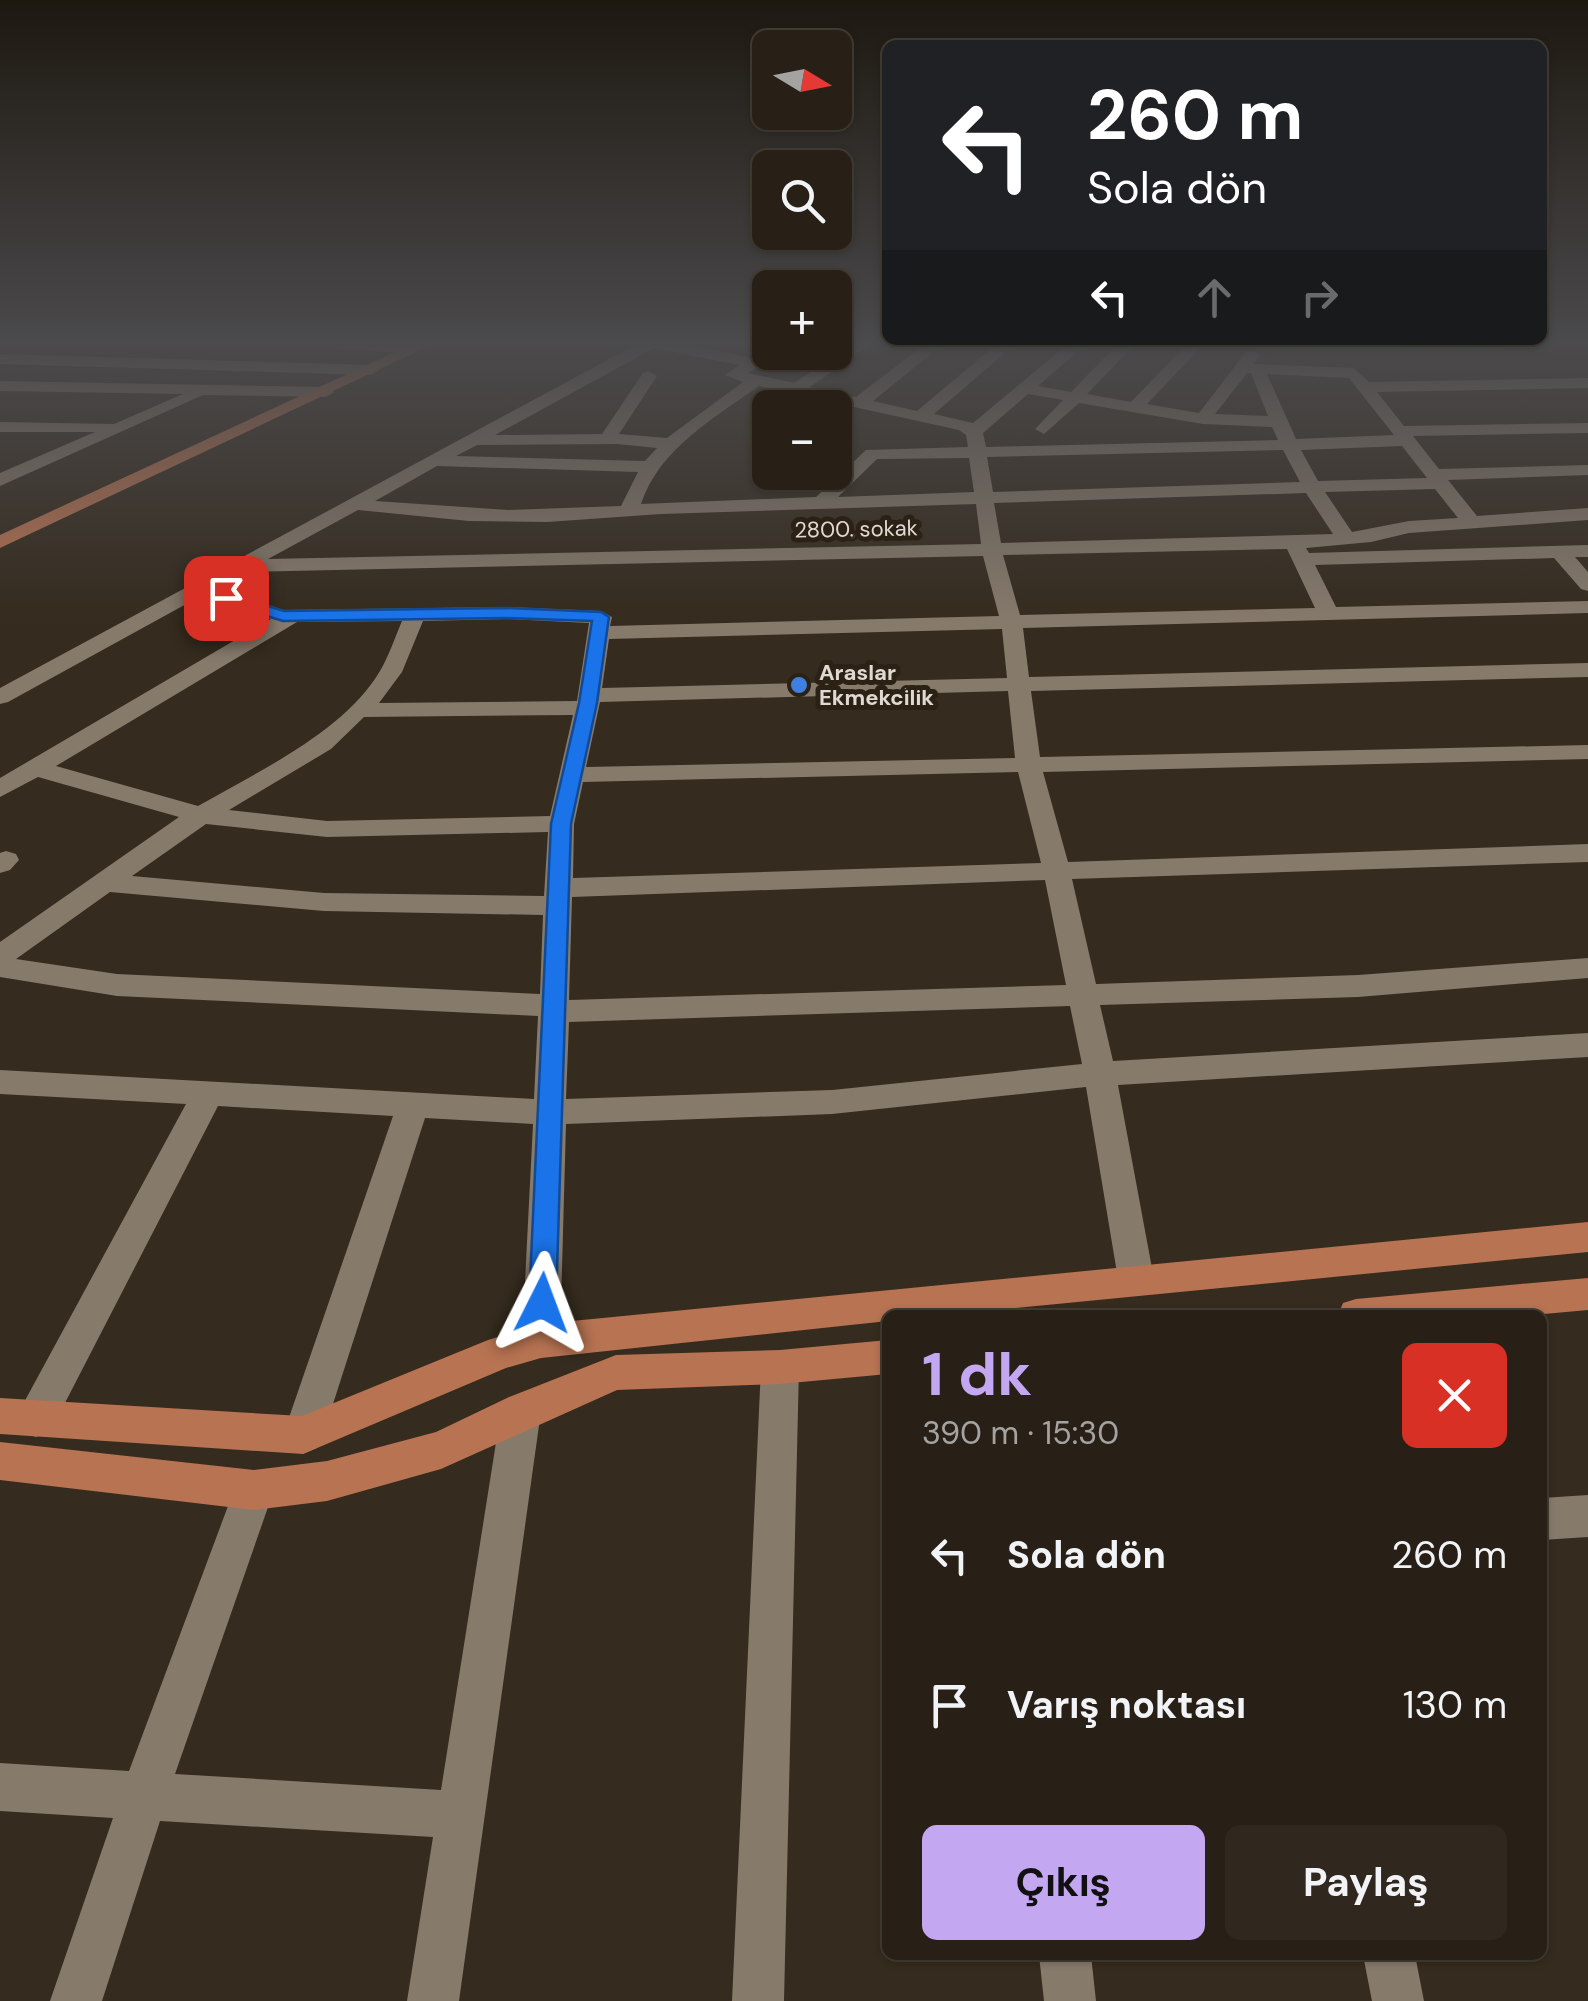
<!DOCTYPE html>
<html lang="tr">
<meta charset="utf-8">
<style>
body{margin:0;font-family:"DM Sans",sans-serif;background:#30281f;color:#f1f3f6;height:100vh;display:flex;flex-direction:column;font-size:38px;white-space:nowrap}
*{box-sizing:border-box;margin:0}
p{font-size:32px;color:#a5a3a1}
.icon{flex:none;width:55px;height:55px;fill:none;stroke:currentColor;stroke-width:2;stroke-linecap:round;stroke-linejoin:round}
.map{position:relative;flex:1;overflow:hidden}
.side{position:absolute;left:882px;top:1310px;width:665px;height:650px;display:flex;flex-direction:column;background:#282016;border-radius:15px;box-shadow:0 2px 8px #0004,0 0 0 2px #443e35}
.side>*{flex:none}
.top-card{position:absolute;left:882px;top:40px;width:665px;height:305px;border-radius:15px;box-shadow:0 2px 8px #0004,0 0 0 2px #443e35;background:#202124;color:#fff;overflow:hidden}
.needle{width:65px;rotate:100deg}
.controls{position:absolute;left:752px;top:30px;display:grid;gap:20px}
.controls a{display:grid;place-items:center;width:100px;height:100px;border-radius:15px;background:#282016;box-shadow:0 2px 8px #0004,0 0 0 2px #443e35;font-size:50px}
.pin{position:absolute;display:grid;place-items:center;width:85px;height:85px;color:#fff;margin:-42px;border-radius:20px;box-shadow:0 5px 15px #0006}
.me{position:absolute;width:110px;margin:-55px;rotate:3deg;stroke-linejoin:round;filter:drop-shadow(0 0 8px #0008)}
.turn{display:flex;align-items:center;gap:35px;height:210px;padding:0 40px;font-size:45px}
.turn .icon{width:130px;height:130px;stroke-width:2.5}
.turn b{display:block;font-size:70px;line-height:85px}
.lanes{display:flex;align-items:center;height:95px;padding:0 40px;background:#0003;justify-content:center;gap:50px;direction:ltr}
.lanes .off{opacity:.35}
.round{display:grid;place-items:center;flex:none;width:105px;height:105px;border-radius:15px;background:#30281f}
.headline{display:flex;align-items:center;justify-content:space-between;height:170px;padding:0 40px}
h1{font-size:60px;font-weight:700;line-height:75px;color:#c4a7f1}
.cta{display:flex;gap:20px;margin-top:auto;padding:20px 40px}
.cta a{flex:1;height:115px;border-radius:15px;background:#c4a7f1;color:#111;font-size:40px;font-weight:700;line-height:115px;text-align:center}
.cta a+a{background:#30281f;color:#f1f3f6}
ul{padding:0;list-style:none}
li{display:flex;align-items:center;gap:30px;height:150px;padding:0 40px}
li div{flex:1}
li b{display:block;font-size:38px}
li em{font-style:normal}
.map>svg:first-child{display:block}
.lines{fill:none;stroke-linecap:round;stroke-linejoin:round}
.minor{fill:#867a6b;fill-rule:evenodd}
.major{fill:#b77352;fill-rule:evenodd}
.route{fill:#1a73e8;stroke:#114b97;stroke-width:2.5}
.shop-dot{fill:#3f7fe0;stroke:#2b2115;stroke-width:4}
.labels{text-anchor:middle;dominant-baseline:central;stroke-width:10;stroke-linejoin:round;paint-order:stroke}
.far-street-label{font-size:22px;fill:#e0d9d1;stroke:#2b2115}
.far-poi-label{font-size:22px;font-weight:bold;fill:#e0d9d1;stroke:#2b2115;text-anchor:start}
</style>
<div class="map">
<svg width="1588" height="2001" viewBox="0 0 1588 2001">
<rect width="100%" height="100%" fill="#352b1e"/>
<g class="lines">
<path class="minor" d="M637,344H683L752,358L770,348V352H781L748,373L794,383L852,344H871L810,387L856,397L925,344H943L873,401L917,411L997,344H1015L934,414L973,423L1068,344H1086L1038,386L1071,392L1118,344H1135L1087,394L1131,402L1187,344H1204L1147,404L1199,413L1246,352L1252,350L1260,355L1254,364L1354,368L1369,382L1588,378V388L1377,392L1404,426L1588,423V433L1413,436L1439,469L1588,465V475L1448,480L1477,516L1588,508V520L1409,533L1371,542L1306,548L1309,553L1588,545V557H1575L1588,572V591L1581,589L1554,558L1315,565L1336,607L1588,601V613L1023,628L1029,677L1588,663V677L1031,691L1040,757L1588,745V759L1043,772L1068,862L1588,844V862L1072,879L1096,984L1358,975L1588,958V978L1358,997L1100,1005L1113,1061L1588,1033V1057L1118,1085L1154,1279L1149,1290L1136,1295L1123,1290L1118,1279L1086,1087L832,1114L566,1124L560,1341L554,1353L541,1358L528,1353L522,1341L533,1124L425,1118L323,1435L317,1448L303,1454L289,1448L283,1435L393,1116L218,1106L50,1432L36,1437L22,1432L16,1419L22,1406L186,1104L0,1094V1070L534,1099L538,1016L117,996L0,977V942L179,817L38,777L0,797V778L271,619L199,597L8,702L0,704V688ZM654,348L739,365L725,375L743,382L667,438L619,434L657,376L649,371L643,373L602,434L495,435ZM1247,373H1251L1268,416L1215,414ZM1267,374L1349,378L1394,435L1296,439ZM759,386L959,430L966,435L968,447L866,450L816,497L641,504C659,449 714,418 759,386ZM1028,394L1063,400L1035,429L1044,434L1079,403L1203,424L1272,427L1278,440L986,447L983,433ZM617,444L657,448L645,461L456,456L477,445ZM1402,446L1427,478L1318,481L1301,450ZM1283,450L1300,482L993,492L987,457ZM969,458L974,492L838,497L877,459ZM437,466L638,472L621,506L508,510L375,501ZM1435,489L1458,518L1409,521L1352,532L1325,492ZM1306,493L1333,534L1001,543L994,503ZM976,504L981,544L268,559L358,510L469,521L547,522L661,514ZM1287,549L1315,608L1020,615L1003,555ZM983,556L999,616L610,626L612,617L601,611L506,607L284,610L215,588L245,572ZM506,619L589,623L577,701L379,703L402,672L423,621ZM402,621C395,637 389,656 380,671C344,732 257,772 198,806L56,766L297,622ZM1002,629L1007,678L602,688L609,639ZM1008,691L1015,758L586,767L600,702ZM573,715L550,816L327,821L229,810L331,749L364,717ZM1018,772L1041,863L573,878L574,824L583,782ZM206,824L327,837L548,832L544,896L324,893L132,876ZM1045,880L1066,985L569,1000L572,897ZM110,892L324,911L543,915L540,994L117,974L16,959ZM1070,1006L1082,1064L832,1090L566,1099L569,1022Z
M1251,344H1510L1502,349L1258,351Z
M0,354L371,365L379,370L371,375L0,364Z
M0,381L326,387L334,392L326,397L203,395L0,486V473L95,432H0V422L114,424L183,394L0,391Z
M6,851L16,854L19,860L10,870L0,873V853Z
M780,1350L793,1355L799,1367L784,2001H732L761,1367L767,1355Z
M521,1393L535,1398L541,1411L459,2001H407L433,1837L160,1821L102,2001H50L113,1818L0,1811V1763L129,1771L234,1490L240,1476L254,1470L268,1476L274,1490L175,1774L441,1790L501,1411L507,1398Z
M1588,1495V1537L1542,1540V1498Z
M1039,1955H1091L1096,2001H1044Z
M1363,1955H1415L1424,2001H1372Z"/>
<path class="major" d="M331,344H433L0,548V535L395,352L339,349Z
M1588,1222V1252L945,1315H888V1321L541,1358L506,1368L303,1454L0,1434V1398L302,1416L488,1340L541,1324Z
M1588,1278V1310L1533,1315H1338L1343,1303L1356,1299Z
M888,1340V1374L780,1384L617,1390L441,1469L327,1501L254,1510L0,1480V1442L254,1470L327,1461L436,1432L507,1398L616,1355L780,1350Z"/>
</g>
<linearGradient id="sky" x2="0" y2="1"><stop stop-color="#1d1810"/><stop offset="0.55" stop-color="#4b4a4c"/><stop offset="1" stop-color="#4b4a4c" stop-opacity="0"/></linearGradient>
<rect width="1588" height="624" fill="url(#sky)"/>
<path class="route" d="M226,593L284,611L506,608L601,612L609,617L597,703L571,824L556,1303L552,1312L542,1315L533,1312L529,1303L551,824L579,703L592,621L506,618L283,621L221,602L218,598Z"/>
<circle class="shop-dot" cx="799" cy="685" r="10"/>
<g class="labels">
<g class="far-street-label">
<text transform="translate(856 529) rotate(-1)">2800. sokak</text>
</g>
<g class="far-poi-label">
<text x="819" y="672">Araslar<tspan x="819" dy="25">Ekmekcilik</tspan></text>
</g>
</g>
</svg>
<div class="controls">
<a><svg class="needle" viewBox="-14 -14 28 28"><path d="M0-13l5 13h-10z" fill="#e53935"/><path d="M0 13l5-13h-10z" fill="#a5a3a1"/></svg></a>
<a><svg class="icon" aria-label="search" viewBox="0 0 24 24"><circle cx="10" cy="10" r="6"/><path d="M15 15l6 6"/></svg></a>
<a>+</a>
<a>−</a>
</div>
<div class="pin" style="left:226px;top:598px;background:#d93025"><svg class="icon" aria-label="arrive" viewBox="0 0 24 24"><path d="M6 21V4h12l-3 4 3 4H6"/></svg></div>
<svg class="me" style="left:542px;top:1303px" viewBox="-20 -20 40 40"><path d="M0-17L14 15 0 8-14 15z" fill="#1a73e8" stroke="#fff" stroke-width="4"/></svg>
<div class="top-card">
<div class="turn"><svg class="icon" aria-label="left" viewBox="0 0 24 24"><path d="M17 20v-9H6M10 6l-5 5 5 5"/></svg><div><b>260 m</b>Sola dön</div></div>
<div class="lanes"><svg class="icon" aria-label="left" viewBox="0 0 24 24"><path d="M17 20v-9H6M10 6l-5 5 5 5"/></svg><svg class="icon off" aria-label="ahead" viewBox="0 0 24 24"><path d="M12 20V5M6 11l6-6 6 6"/></svg><svg class="icon off" aria-label="right" viewBox="0 0 24 24"><path d="M7 20v-9h11M14 6l5 5-5 5"/></svg></div>
</div>
<section class="side">
<div class="headline"><div><h1>1 dk</h1><p>390 m · 15:30</p></div><a class="round" style="background:#d93025;color:#fff"><svg class="icon" aria-label="close" viewBox="0 0 24 24"><path d="M6 6l12 12M18 6L6 18"/></svg></a></div>
<ul>
<li><svg class="icon" aria-label="left" viewBox="0 0 24 24"><path d="M17 20v-9H6M10 6l-5 5 5 5"/></svg><div><b>Sola dön</b></div><em>260 m</em></li>
<li><svg class="icon" aria-label="arrive" viewBox="0 0 24 24"><path d="M6 21V4h12l-3 4 3 4H6"/></svg><div><b>Varış noktası</b></div><em>130 m</em></li>
</ul>
<div class="cta"><a>Çıkış</a><a>Paylaş</a></div>
</section>
</div>
